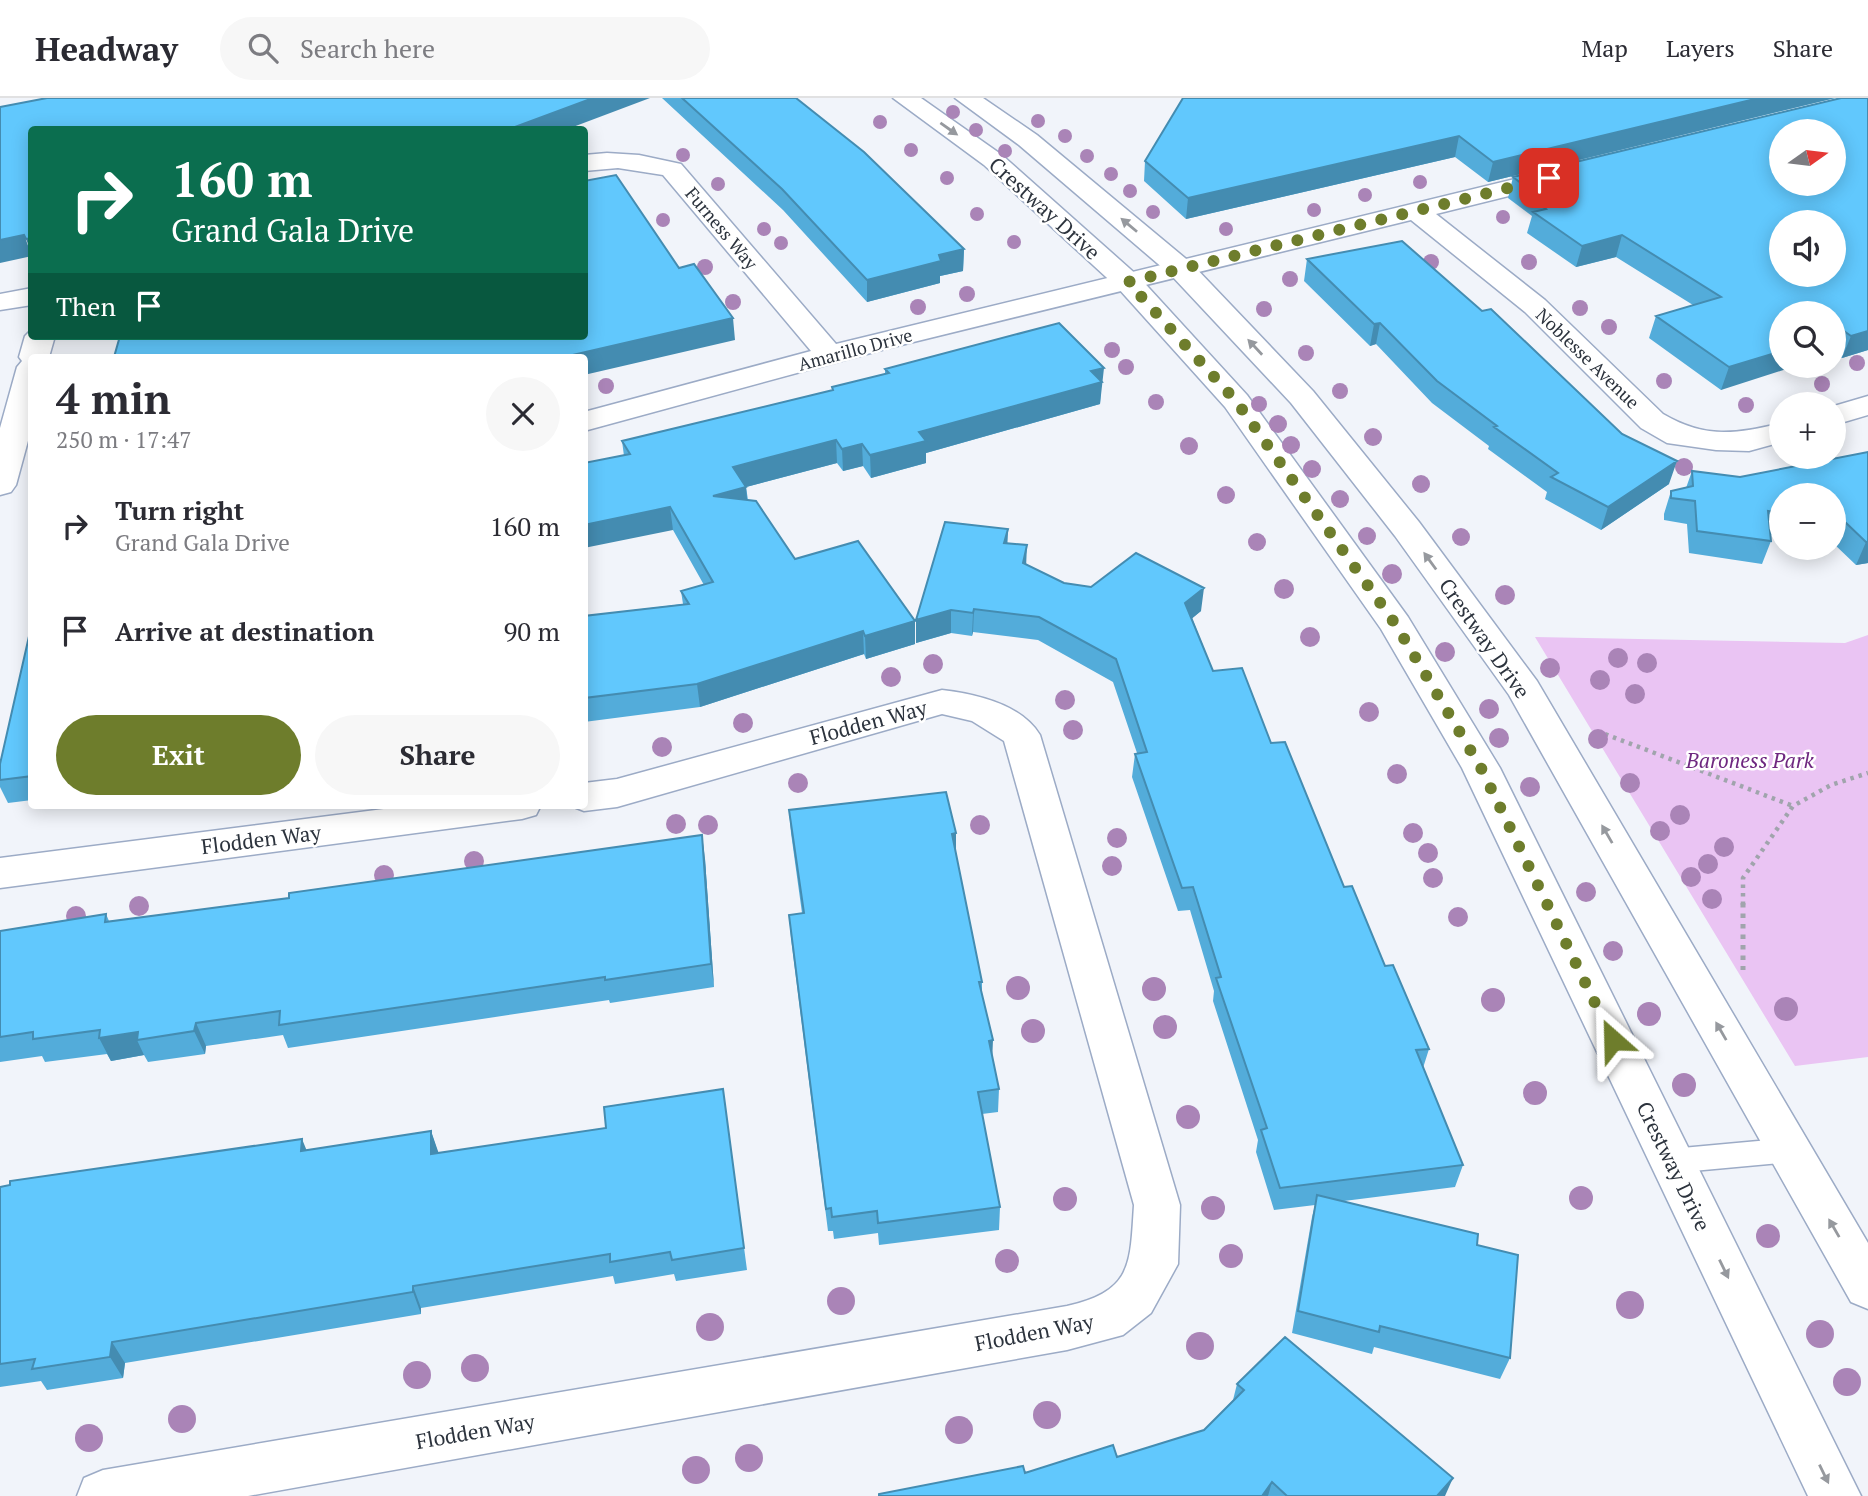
<!DOCTYPE html>
<meta charset="utf-8">
<style>
body{margin:0;font-family:"PT Serif",serif;background:#f7f7f7;color:#2b2b33;height:100vh;display:flex;flex-direction:column;font-size:26px;white-space:nowrap}
*{box-sizing:border-box;margin:0}
p{font-size:23px;color:#7c7c81}
.icon{flex:none;width:38px;height:38px;fill:none;stroke:currentColor;stroke-width:2;stroke-linecap:round;stroke-linejoin:round}
.map{position:relative;flex:1;overflow:hidden}
.side{position:absolute;left:28px;top:256px;width:560px;height:455px;display:flex;flex-direction:column;background:#fff;border-radius:7px;box-shadow:0 4px 18px #0003}
.side>*{flex:none}
.banner{position:absolute;left:28px;top:28px;width:560px;height:214px;border-radius:7px;box-shadow:0 4px 18px #0003;background:#0b6e4f;color:#fff;overflow:hidden}
.needle{width:46px;rotate:76deg}
.controls{position:absolute;left:1769px;top:21px;display:grid;gap:14px}
.controls a{display:grid;place-items:center;width:77px;height:77px;border-radius:50%;background:#fff;box-shadow:0 4px 18px #0003;font-size:35px}
.pin{position:absolute;display:grid;place-items:center;width:60px;height:60px;color:#fff;margin:-30px;border-radius:14px;box-shadow:0 4px 10px #0006}
.me{position:absolute;width:77px;margin:-38px;rotate:335deg;stroke-linejoin:round;filter:drop-shadow(0 0 5px #0008)}
.turn{display:flex;align-items:center;gap:24px;height:147px;padding:0 28px;font-size:32px}
.turn .icon{width:91px;height:91px;stroke-width:2.5}
.turn b{display:block;font-size:49px;line-height:60px}
.then{display:flex;align-items:center;height:66px;padding:0 28px;background:#0003;gap:14px;font-size:26px}
.round{display:grid;place-items:center;flex:none;width:74px;height:74px;border-radius:37px;background:#f7f7f7}
.headline{display:flex;align-items:center;justify-content:space-between;height:119px;padding:0 28px}
h1{font-size:42px;font-weight:700;line-height:52px}
.cta{display:flex;gap:14px;margin-top:auto;padding:14px 28px}
.cta a{flex:1;height:80px;border-radius:42px;background:#6e7d2c;color:#fff;font-size:28px;font-weight:700;line-height:80px;text-align:center}
.cta a+a{background:#f7f7f7;color:#2b2b33}
ul{padding:0;list-style:none}
li{display:flex;align-items:center;gap:21px;height:105px;padding:0 28px}
li div{flex:1}
li b{display:block;font-size:26px}
li em{font-style:normal}
header{display:flex;align-items:center;gap:42px;box-sizing:border-box;height:98px;padding:0 35px;background:#fff;border-bottom:2px solid #e1e1e2}
header strong{font-size:33px}
nav{display:flex;gap:38px;margin-inline-start:auto;font-size:24px}
.search{width:490px;height:63px;background:#f7f7f7;display:flex;align-items:center;gap:18px;box-sizing:border-box;padding:0 24px;border-radius:38px;color:#7c7c81;font-size:26px}
.map>svg:first-child{display:block}
.green{fill:#eac4f3}
.lines{fill:none;stroke-linecap:round;stroke-linejoin:round}
.service-casing{stroke:#9cabc6;stroke-width:3}
.minor-casing{stroke:#9cabc6;stroke-width:3}
.tertiary-casing{stroke:#9cabc6;stroke-width:3}
.path-far1{stroke:#a0a4ac;stroke-width:4.5;stroke-dasharray:3.5 5;stroke-linecap:butt}
.path{stroke:#a0a4ac;stroke-width:5;stroke-dasharray:4.5 6;stroke-linecap:butt}
.service{fill:#fff;fill-rule:evenodd}
.minor{fill:#fff;fill-rule:evenodd}
.tertiary{fill:#fff;fill-rule:evenodd}
.tree{fill:#aa84b7}
.wall{fill:#53acda}
.shaded-wall{fill:#448cb1}
.building{fill:#61c8fd;stroke:#448cb1;stroke-width:2;fill-rule:evenodd}
.oneway{fill:#96999e}
.route{stroke:#6e7d2c;stroke-width:12;stroke-dasharray:0 21.6}
.labels{text-anchor:middle;dominant-baseline:central;stroke-width:5;stroke-linejoin:round;paint-order:stroke}
.far-street-label{font-size:18px;fill:#2c333d;stroke:#fff}
.street-label{font-size:21px;fill:#2c333d;stroke:#fff}
.park-label{font-size:21px;font-style:italic;fill:#6f2880;stroke:#fff}
</style>
<header>
<strong>Headway</strong>
<div class="search"><svg class="icon" aria-label="search" viewBox="0 0 24 24"><circle cx="10" cy="10" r="6"/><path d="M15 15l6 6"/></svg>Search here</div>
<nav><a>Map</a><a>Layers</a><a>Share</a></nav>
</header>
<div class="map">
<svg width="1868" height="1398" viewBox="0 0 1868 1398">
<rect width="100%" height="100%" fill="#f1f4fa"/>
<path class="green" d="M1868,537V959L1795,968L1535,539L1845,545Z"/>
<g class="lines">
<g class="service-casing">
<path id="service" d="M1790,1040L1800,1043L1805,1052L1800,1061L1790,1064L1671,1075L1661,1072L1656,1063L1661,1054L1671,1051Z"/>
</g>
<g class="minor-casing">
<path id="minor" d="M607,55L639,57L681,66L836,246L1560,70L1569,73L1573,78L1569,83L1436,116L1545,202L1663,316C1706,341 1735,336 1782,325V344L1749,353L1716,352L1667,345L1641,330L1525,214L1411,122L889,250L584,333V314L811,253L663,77L618,70L584,73V57Z
M32,190V207L0,212V196Z
M32,231V238H55L49,259H32V328L16,387L11,394L0,397V330L17,269L22,263L19,259L25,238Z
M1868,298V317L1834,327V308Z
M942,592C976,596 1021,606 1040,637L1180,1107L1178,1166L1151,1215L1123,1237L1067,1252L248,1398H77L84,1380L103,1372L1067,1208C1133,1193 1130,1166 1134,1107L1004,643L972,623L942,616L617,709L584,713L569,707H584V685L617,681Z
M415,707H541L536,717L522,721L0,790V760Z"/>
</g>
<g class="tertiary-casing">
<path id="tertiary" d="M893,0H921L1002,57L1138,178L1247,297L1408,519L1500,670L1861,1398H1808L1462,670L1381,531L1225,309L1118,190L984,67Z
M955,0H983L1037,37L1191,165L1313,293L1419,424L1537,583L1868,1145V1211L1851,1204L1509,597L1395,438L1291,305L1171,177L1019,47Z"/>
</g>
<path class="path-far1" d="M1605,636L1793,708
M1743,807V780L1793,708L1831,687L1868,675"/>
<path class="path" d="M1743,805V872"/>
<use href="#service" class="service"/>
<use href="#minor" class="minor"/>
<use href="#tertiary" class="tertiary"/>
</g>
<g class="tree">
<circle cx="953" cy="14" r="7"/>
<circle cx="1038" cy="23" r="7"/>
<circle cx="880" cy="24" r="7"/>
<circle cx="976" cy="32" r="7"/>
<circle cx="1065" cy="38" r="7"/>
<circle cx="911" cy="52" r="7"/>
<circle cx="1005" cy="53" r="7"/>
<circle cx="683" cy="57" r="7"/>
<circle cx="1087" cy="58" r="7"/>
<circle cx="1111" cy="76" r="7"/>
<circle cx="947" cy="80" r="7"/>
<circle cx="1420" cy="84" r="7"/>
<circle cx="718" cy="86" r="7"/>
<circle cx="1130" cy="93" r="7"/>
<circle cx="1365" cy="97" r="7"/>
<circle cx="1314" cy="112" r="7"/>
<circle cx="1153" cy="114" r="7"/>
<circle cx="977" cy="116" r="7"/>
<circle cx="1503" cy="119" r="7"/>
<circle cx="663" cy="122" r="7"/>
<circle cx="764" cy="131" r="7"/>
<circle cx="1226" cy="131" r="7"/>
<circle cx="1014" cy="144" r="7"/>
<circle cx="781" cy="145" r="7"/>
<circle cx="1431" cy="164" r="8"/>
<circle cx="1529" cy="164" r="8"/>
<circle cx="705" cy="169" r="8"/>
<circle cx="1290" cy="181" r="8"/>
<circle cx="967" cy="196" r="8"/>
<circle cx="733" cy="204" r="8"/>
<circle cx="918" cy="209" r="8"/>
<circle cx="1580" cy="210" r="8"/>
<circle cx="1264" cy="211" r="8"/>
<circle cx="1609" cy="229" r="8"/>
<circle cx="1112" cy="252" r="8"/>
<circle cx="1306" cy="255" r="8"/>
<circle cx="1857" cy="265" r="8"/>
<circle cx="1126" cy="269" r="8"/>
<circle cx="1664" cy="283" r="8"/>
<circle cx="1822" cy="286" r="8"/>
<circle cx="606" cy="288" r="8"/>
<circle cx="1340" cy="293" r="8"/>
<circle cx="1156" cy="304" r="8"/>
<circle cx="1259" cy="306" r="8"/>
<circle cx="1746" cy="307" r="8"/>
<circle cx="1278" cy="326" r="9"/>
<circle cx="1373" cy="339" r="9"/>
<circle cx="1291" cy="347" r="9"/>
<circle cx="1189" cy="348" r="9"/>
<circle cx="1684" cy="369" r="9"/>
<circle cx="1312" cy="371" r="9"/>
<circle cx="1421" cy="386" r="9"/>
<circle cx="1226" cy="397" r="9"/>
<circle cx="1340" cy="401" r="9"/>
<circle cx="1367" cy="438" r="9"/>
<circle cx="1461" cy="439" r="9"/>
<circle cx="1257" cy="444" r="9"/>
<circle cx="1392" cy="476" r="10"/>
<circle cx="1284" cy="491" r="10"/>
<circle cx="1505" cy="497" r="10"/>
<circle cx="1310" cy="539" r="10"/>
<circle cx="1445" cy="554" r="10"/>
<circle cx="1618" cy="560" r="10"/>
<circle cx="1647" cy="565" r="10"/>
<circle cx="933" cy="566" r="10"/>
<circle cx="1550" cy="570" r="10"/>
<circle cx="891" cy="579" r="10"/>
<circle cx="1600" cy="582" r="10"/>
<circle cx="1635" cy="596" r="10"/>
<circle cx="1065" cy="602" r="10"/>
<circle cx="1489" cy="611" r="10"/>
<circle cx="1369" cy="614" r="10"/>
<circle cx="743" cy="625" r="10"/>
<circle cx="1073" cy="632" r="10"/>
<circle cx="1499" cy="640" r="10"/>
<circle cx="1598" cy="641" r="10"/>
<circle cx="662" cy="649" r="10"/>
<circle cx="1397" cy="676" r="10"/>
<circle cx="798" cy="685" r="10"/>
<circle cx="1630" cy="685" r="10"/>
<circle cx="1530" cy="689" r="10"/>
<circle cx="1680" cy="717" r="10"/>
<circle cx="676" cy="726" r="10"/>
<circle cx="708" cy="727" r="10"/>
<circle cx="980" cy="727" r="10"/>
<circle cx="1660" cy="733" r="10"/>
<circle cx="1413" cy="735" r="10"/>
<circle cx="1117" cy="740" r="10"/>
<circle cx="1724" cy="749" r="10"/>
<circle cx="1428" cy="755" r="10"/>
<circle cx="474" cy="763" r="10"/>
<circle cx="1708" cy="766" r="10"/>
<circle cx="1112" cy="768" r="10"/>
<circle cx="384" cy="777" r="10"/>
<circle cx="1691" cy="779" r="10"/>
<circle cx="1433" cy="780" r="10"/>
<circle cx="1586" cy="794" r="10"/>
<circle cx="1712" cy="801" r="10"/>
<circle cx="139" cy="808" r="10"/>
<circle cx="76" cy="818" r="10"/>
<circle cx="1458" cy="819" r="10"/>
<circle cx="1613" cy="853" r="10"/>
<circle cx="1018" cy="890" r="12"/>
<circle cx="1154" cy="891" r="12"/>
<circle cx="1493" cy="902" r="12"/>
<circle cx="1786" cy="911" r="12"/>
<circle cx="1649" cy="916" r="12"/>
<circle cx="1165" cy="929" r="12"/>
<circle cx="1033" cy="933" r="12"/>
<circle cx="1684" cy="987" r="12"/>
<circle cx="1535" cy="995" r="12"/>
<circle cx="1188" cy="1019" r="12"/>
<circle cx="1581" cy="1100" r="12"/>
<circle cx="1065" cy="1101" r="12"/>
<circle cx="1213" cy="1110" r="12"/>
<circle cx="1768" cy="1138" r="12"/>
<circle cx="1231" cy="1158" r="12"/>
<circle cx="1007" cy="1163" r="12"/>
<circle cx="841" cy="1203" r="14"/>
<circle cx="1630" cy="1207" r="14"/>
<circle cx="710" cy="1229" r="14"/>
<circle cx="1820" cy="1236" r="14"/>
<circle cx="1200" cy="1248" r="14"/>
<circle cx="475" cy="1270" r="14"/>
<circle cx="417" cy="1277" r="14"/>
<circle cx="1847" cy="1284" r="14"/>
<circle cx="1047" cy="1317" r="14"/>
<circle cx="182" cy="1321" r="14"/>
<circle cx="959" cy="1332" r="14"/>
<circle cx="89" cy="1340" r="14"/>
<circle cx="749" cy="1360" r="14"/>
<circle cx="696" cy="1372" r="14"/>
</g>
<path class="wall" d="M662,0H796L964,151L963,173L940,178V185L867,204L783,112Z
M1183,0H1835L1488,84L1455,59L1186,121L1144,83L1145,63Z
M1868,0V252L1842,260L1835,255L1834,256V215L1721,292L1649,240L1656,218L1693,207L1616,159L1576,169L1527,135L1532,118L1508,100L1513,79Z
M1307,161L1669,386L1601,432L1545,401L1547,394L1488,351L1489,348L1432,305L1376,246L1370,248L1304,183Z
M885,271L1102,292H1101L1100,306L926,355V365L871,380L863,368L843,373L837,365L746,389L748,402L795,461L915,523V546L866,561L864,556L700,609L584,624V518L683,506L681,493L704,487L673,432L624,358L622,343L832,293V289L885,276Z
M1868,354V465L1856,467L1834,446V397H1782V439L1770,437L1771,443L1762,466L1689,455L1687,426L1664,422V416L1671,393L1686,390L1692,373L1740,379Z
M1008,431L1007,445L1027,467L1064,485L1201,513L1192,520L1213,573L1271,645L1385,868L1429,951L1423,970L1463,1067L1455,1089L1344,1103L1477,1147L1510,1260L1500,1281L1374,1249L1372,1256L1292,1235L1312,1119L1315,1107L1274,1112L1256,1054L1258,1042L1213,903L1214,893L1190,812L1178,813L1132,679L1135,656L1137,655L1113,584L1038,542L973,534L972,538L951,535L916,545V522Z
M32,525V702L8,705L0,689V666Z
M789,712L956,756L982,884V895L992,959L999,991L998,1014L982,1016L1000,1109L999,1132L879,1147L878,1135L834,1141L833,1133H828L791,840L789,817L802,815L791,735Z
M705,761L714,889L610,905L609,902L288,950L283,937L206,948L205,956L148,964L144,957L111,963L107,956L45,964L42,958L0,964V833L106,816L109,823Z
M723,991L747,1172L676,1183L674,1176L615,1186L613,1178L421,1210V1216L125,1265L123,1280L47,1292L41,1283L0,1289V1089L306,1052L431,1033L438,1055L606,1030Z
M1237,1286L1445,1398H879L1117,1359L1204,1332L1233,1302Z"/>
<path class="shaded-wall" d="M593,0H650L565,32H507Z
M1759,0H1835L1488,84L1493,64Z
M1459,38L1455,59L1186,121L1188,100Z
M24,137L32,158L0,165V142Z
M1622,137L1616,159L1576,169L1582,148Z
M32,140V156L26,141Z
M964,151L963,173L940,178V185L867,204V182L939,157Z
M733,220L735,242L584,277V259H564Z
M1380,225L1376,246L1370,248L1374,226Z
M1844,233L1835,255L1834,256V236Z
M1868,233V252L1842,260L1851,238Z
M1782,253V268H1796L1721,292L1729,269Z
M1104,270L1100,306L926,355V365L871,380L870,357L919,334L1091,273Z
M836,342L837,365L735,392L733,369Z
M862,346L863,368L843,373L842,351Z
M1677,363L1669,386L1601,432L1608,409Z
M746,389L748,412L713,398Z
M670,409L673,432L584,450V427Z
M1008,431L1007,454L1004,445Z
M1866,444H1868V465L1856,467Z
M1027,447L1026,470L1023,465Z
M1204,490L1201,513L1183,528L1185,505Z
M974,511L973,534L972,538L973,515Z
M951,512V535L916,545V522Z
M915,523V546L866,561L865,538Z
M863,533L864,556L700,609L697,586Z
M956,735V758L952,736Z
M702,737L705,761L714,889L711,866Z
M196,925L206,948L205,956L194,933Z
M138,934L137,942L144,957L111,963L99,940Z
M993,942L992,965L989,943Z
M431,1033L439,1056H431Z
M302,1041L311,1063L301,1053Z
M413,1188L421,1210V1216L413,1194Z
M112,1244L125,1265L123,1280L110,1259Z
M1453,1380L1445,1398H1437Z
M1272,1384L1268,1398H1262Z"/>
<path class="building" d="M47,0H593L507,32H32V140L26,141L24,137L0,142V9Z
M682,0H796L864,54L964,151L939,157L941,163L867,182L782,91Z
M1183,0H1759L1493,64L1459,38L1188,100L1145,63Z
M1841,0H1868V233L1851,238L1844,233L1834,236V215H1782V253L1729,269L1656,218L1721,199L1622,137L1582,148L1533,114L1546,111L1541,107L1547,105L1513,79ZM1782,33H1834V86H1782ZM1782,124H1834V177H1782Z
M616,77L679,170L694,166L733,220L564,259H114L120,238H584V83Z
M1402,143L1482,213L1491,211L1622,336L1677,363L1608,409L1551,379L1558,375L1494,329L1497,328L1437,283L1380,225L1374,226L1307,161Z
M1059,225L1104,270L1091,273L1102,284L919,334L926,343L870,357L862,346L842,351L836,342L733,369L746,389L713,398L756,403L795,461L858,443L915,523L865,538L863,533L697,586L584,600V518L689,506L681,493L713,484L670,409L584,427V365L630,356L622,343L833,292L832,289L889,275L885,271Z
M1868,354V444H1866L1844,423L1834,422V397H1782V415L1768,413L1771,443L1697,433L1695,403L1671,400V393L1693,388L1692,373L1740,379Z
M945,424L1008,431L1004,445L1027,447L1023,465L1064,485L1091,489L1136,455L1204,490L1185,505L1213,573L1242,570L1271,645L1285,644L1344,789L1352,788L1385,868L1393,867L1429,951L1416,952L1463,1067L1280,1090L1261,1032L1267,1030L1216,880L1221,879L1193,789L1182,790L1135,656L1147,654L1116,561L1039,519L974,511L973,515L951,512L916,522Z
M32,525V678L0,682V666Z
M946,694L956,735L952,736L982,884H979L993,942L989,943L999,991L978,994L1000,1109L878,1125L877,1113L832,1119L831,1110L826,1111L789,817L804,815L789,712Z
M702,737L711,866L605,882V879L279,927L280,913L196,925L194,933L137,942L138,934L99,940L100,932L33,941V934L0,939V833L106,816L105,824L289,800V795Z
M723,991L744,1150L672,1162L670,1154L610,1164V1156L413,1188V1194L112,1244L110,1259L32,1271L35,1261L0,1266V1089L10,1087V1083L302,1041L301,1053L431,1033V1056L606,1030L604,1009Z
M1317,1097L1478,1136L1477,1147L1518,1157L1510,1260L1380,1228L1379,1234L1298,1213Z
M1285,1239L1453,1380L1437,1398H1287L1272,1384L1262,1398H879V1396L1023,1368L1025,1375L1113,1347L1117,1359L1204,1332L1244,1292L1237,1286Z"/>
<defs><path id="oneway-solid" d="M-6-.8H1V-3.2L6.5 0L1 3.2V.8H-6Z" transform="scale(1.75)"/></defs>
<g class="oneway">
<use href="#oneway-solid" transform="translate(949 31) rotate(35)"/>
<use href="#oneway-solid" transform="translate(1129 127) rotate(-140)"/>
<use href="#oneway-solid" transform="translate(1255 249) rotate(-133)"/>
<use href="#oneway-solid" transform="translate(1430 463) rotate(-126)"/>
<use href="#oneway-solid" transform="translate(1607 736) rotate(-120)"/>
<use href="#oneway-solid" transform="translate(1721 933) rotate(-120)"/>
<use href="#oneway-solid" transform="translate(1834 1130) rotate(-120)"/>
<use href="#oneway-solid" transform="translate(1724 1171) rotate(64)"/>
<use href="#oneway-solid" transform="translate(1824 1376) rotate(64)"/>
</g>
<g class="lines">
<path class="route" d="M1549,80L1128,184L1236,303L1396,527L1481,670L1613,942"/>
</g>
<g class="labels">
<g class="far-street-label">
<text transform="translate(722 130) rotate(50)">Furness Way</text>
<text transform="translate(855 251) rotate(-15)">Amarillo Drive</text>
<text transform="translate(1588 260) rotate(44)">Noblesse Avenue</text>
</g>
<g class="street-label">
<text transform="translate(1045 110) rotate(42)">Crestway Drive</text>
<text transform="translate(1485 540) rotate(55)">Crestway Drive</text>
<text transform="translate(868 624) rotate(-15)">Flodden Way</text>
<text transform="translate(261 741) rotate(-7)">Flodden Way</text>
<text transform="translate(1674 1068) rotate(64)">Crestway Drive</text>
<text transform="translate(1034 1234) rotate(-11)">Flodden Way</text>
<text transform="translate(475 1333) rotate(-10)">Flodden Way</text>
</g>
<g class="park-label">
<text x="1750" y="662">Baroness Park</text>
</g>
</g>
</svg>
<div class="controls">
<a><svg class="needle" viewBox="-14 -14 28 28"><path d="M0-13l5 13h-10z" fill="#e53935"/><path d="M0 13l5-13h-10z" fill="#7c7c81"/></svg></a>
<a><svg class="icon" aria-label="sound" viewBox="0 0 24 24"><path d="M4 9h4l5-4v14l-5-4H4zM17 9q2 3 0 6"/></svg></a>
<a><svg class="icon" aria-label="search" viewBox="0 0 24 24"><circle cx="10" cy="10" r="6"/><path d="M15 15l6 6"/></svg></a>
<a>+</a>
<a>−</a>
</div>
<div class="pin" style="left:1549px;top:80px;background:#d93025"><svg class="icon" aria-label="arrive" viewBox="0 0 24 24"><path d="M6 21V4h12l-3 4 3 4H6"/></svg></div>
<svg class="me" style="left:1613px;top:942px" viewBox="-20 -20 40 40"><path d="M0-17L14 15 0 8-14 15z" fill="#6e7d2c" stroke="#fff" stroke-width="4"/></svg>
<div class="banner">
<div class="turn"><svg class="icon" aria-label="right" viewBox="0 0 24 24"><path d="M7 20v-9h11M14 6l5 5-5 5"/></svg><div><b>160 m</b>Grand Gala Drive</div></div>
<div class="then">Then<svg class="icon" aria-label="arrive" viewBox="0 0 24 24"><path d="M6 21V4h12l-3 4 3 4H6"/></svg></div>
</div>
<section class="side">
<div class="headline"><div><h1>4 min</h1><p>250 m · 17:47</p></div><a class="round"><svg class="icon" aria-label="close" viewBox="0 0 24 24"><path d="M6 6l12 12M18 6L6 18"/></svg></a></div>
<ul>
<li><svg class="icon" aria-label="right" viewBox="0 0 24 24"><path d="M7 20v-9h11M14 6l5 5-5 5"/></svg><div><b>Turn right</b><p>Grand Gala Drive</p></div><em>160 m</em></li>
<li><svg class="icon" aria-label="arrive" viewBox="0 0 24 24"><path d="M6 21V4h12l-3 4 3 4H6"/></svg><div><b>Arrive at destination</b></div><em>90 m</em></li>
</ul>
<div class="cta"><a>Exit</a><a>Share</a></div>
</section>
</div>
